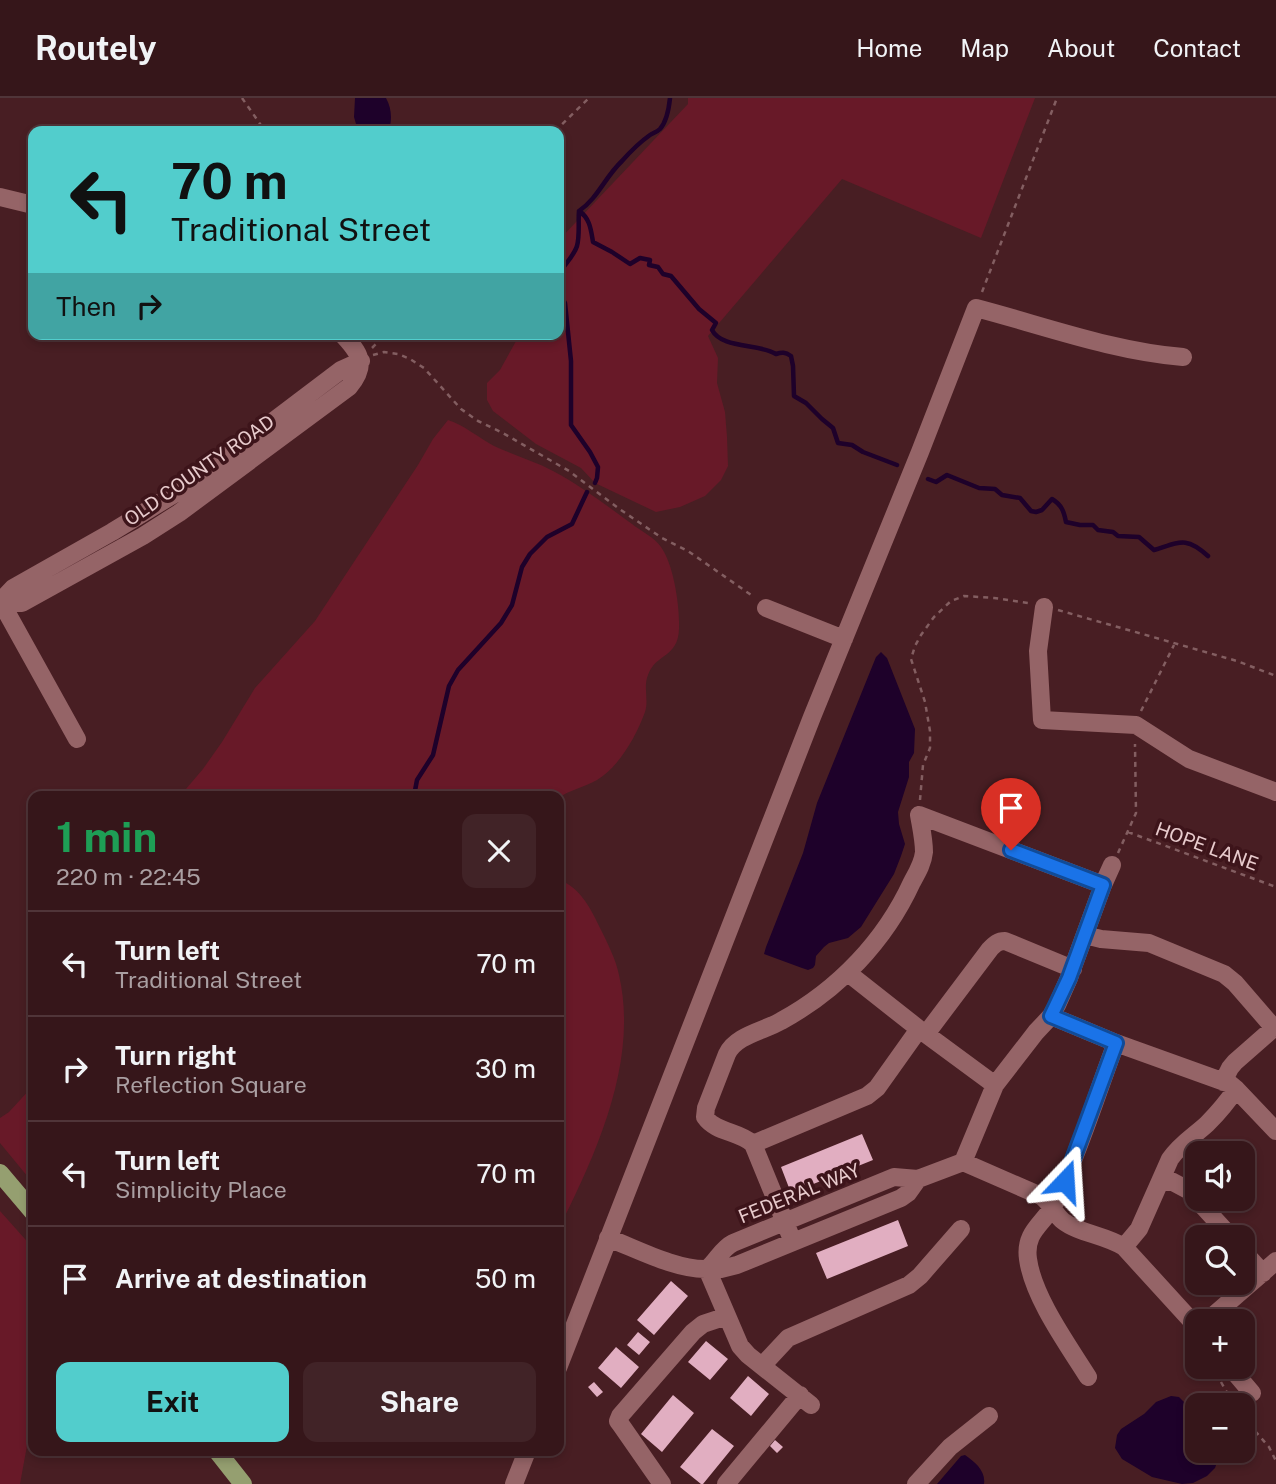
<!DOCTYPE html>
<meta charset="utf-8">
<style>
body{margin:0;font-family:"Public Sans",sans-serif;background:#412327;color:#f1f3f6;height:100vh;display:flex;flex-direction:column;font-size:26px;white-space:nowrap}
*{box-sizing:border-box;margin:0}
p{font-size:23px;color:#aa9fa2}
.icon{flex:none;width:38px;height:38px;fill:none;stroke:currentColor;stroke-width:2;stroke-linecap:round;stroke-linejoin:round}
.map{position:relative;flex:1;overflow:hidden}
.drawer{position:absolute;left:28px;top:693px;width:536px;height:665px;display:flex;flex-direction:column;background:#36161a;border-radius:14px;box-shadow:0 4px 10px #0003,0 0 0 2px #503539}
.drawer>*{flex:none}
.hud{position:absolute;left:28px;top:28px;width:536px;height:214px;border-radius:14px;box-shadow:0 4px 10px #0003,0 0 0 2px #503539;background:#52cdcc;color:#111;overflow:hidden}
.tools{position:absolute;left:1185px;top:1043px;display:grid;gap:14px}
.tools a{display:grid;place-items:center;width:70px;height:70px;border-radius:14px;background:#36161a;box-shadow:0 4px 10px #0003,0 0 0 2px #503539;font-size:35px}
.pin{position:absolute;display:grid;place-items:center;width:60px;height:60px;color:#fff;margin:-72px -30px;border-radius:50% 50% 50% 0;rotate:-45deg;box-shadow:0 0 7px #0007}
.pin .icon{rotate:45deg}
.me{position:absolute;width:77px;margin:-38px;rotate:20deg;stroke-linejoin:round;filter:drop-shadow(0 0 5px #0008)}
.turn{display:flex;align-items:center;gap:24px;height:147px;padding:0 28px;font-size:32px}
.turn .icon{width:91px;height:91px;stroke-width:2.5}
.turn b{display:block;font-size:49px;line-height:60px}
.then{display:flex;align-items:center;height:66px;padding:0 28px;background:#0003;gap:14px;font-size:26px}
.round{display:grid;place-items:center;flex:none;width:74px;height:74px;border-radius:14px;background:#412327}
.head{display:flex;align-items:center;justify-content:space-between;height:119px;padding:0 28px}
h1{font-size:42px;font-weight:700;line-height:52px;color:#1e9e55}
.cta{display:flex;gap:14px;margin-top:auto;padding:14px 28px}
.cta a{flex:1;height:80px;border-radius:14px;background:#52cdcc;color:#111;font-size:28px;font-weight:700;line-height:80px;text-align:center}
.cta a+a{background:#412327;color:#f1f3f6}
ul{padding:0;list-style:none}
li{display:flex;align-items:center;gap:21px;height:105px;padding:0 28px;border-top:2px solid #503539}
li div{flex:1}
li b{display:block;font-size:26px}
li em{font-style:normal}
header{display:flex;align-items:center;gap:42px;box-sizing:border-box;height:98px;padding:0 35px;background:#36161a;border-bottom:2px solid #503539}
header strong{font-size:33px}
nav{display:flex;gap:38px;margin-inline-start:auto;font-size:24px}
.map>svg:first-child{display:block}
.green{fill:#681928}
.water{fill:#1e012a}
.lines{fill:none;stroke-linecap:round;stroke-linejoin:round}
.stream{stroke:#1e012a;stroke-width:4.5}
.building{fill:#e1aec1}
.path{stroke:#835e61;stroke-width:2.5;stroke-dasharray:5 5;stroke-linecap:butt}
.minor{stroke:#956467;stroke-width:18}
.major{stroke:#959f70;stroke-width:18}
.route-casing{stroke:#114b97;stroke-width:18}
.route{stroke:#1a73e8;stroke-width:12}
.labels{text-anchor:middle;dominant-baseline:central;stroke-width:7;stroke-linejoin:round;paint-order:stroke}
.street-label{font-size:19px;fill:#e8cbcd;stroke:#3d141a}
</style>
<header>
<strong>Routely</strong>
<nav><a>Home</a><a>Map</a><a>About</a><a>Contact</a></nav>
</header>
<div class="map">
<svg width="1276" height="1386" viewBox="0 0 1276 1386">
<rect width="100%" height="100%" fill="#481e23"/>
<path class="green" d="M688,0H1035L981,140L842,81L708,238L718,260L717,285L725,314L727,339L728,368L721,382L705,398L680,409L656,414L595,385L581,370L536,346L493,313L487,302V285L500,272L520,236H558V153L564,146L559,142L688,6Z
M448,322C464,327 479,340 494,348C513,357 534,363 553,373C581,388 606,407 632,426C641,433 655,440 661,449C674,467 680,510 679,531C678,560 656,555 648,577C643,589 649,602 645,614C636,638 620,668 597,682C584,689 570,692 558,700V698H180L203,671L222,644L255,590L315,523L418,367L433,341Z
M558,781C581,790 591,811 601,832C608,846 616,862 619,877C639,963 596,1057 558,1132Z
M33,988V1085L0,1045V1020L9,1014Z
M0,1113L33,1150V1337L28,1342L20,1386H0Z"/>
<path class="water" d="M355,0H386C392,11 392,21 389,33H358L354,19Z
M881,554L887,560L915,631L914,655L909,664V679L898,714L899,726L905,746L901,758L894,776L861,829L848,840L829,845L824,849L816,858L815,867L813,870L808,872L802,870L764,856L766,849L803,755L817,705L876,559Z
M1171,1298L1179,1299L1197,1317V1353H1221L1215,1370L1207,1378L1193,1385L1182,1386L1152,1379L1122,1361L1115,1350L1117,1337L1121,1331L1144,1316L1156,1304Z
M965,1357C975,1364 986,1373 984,1386H937L961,1358Z"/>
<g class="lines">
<path class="stream" d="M579,113C590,120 591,132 593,144L612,154L630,166L640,160L650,162L649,167L658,169L663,176L671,178L699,211L716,225L712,232C722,251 758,245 776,256C782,254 785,254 791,258L793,268L794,298L806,305L822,321L833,330L838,345L852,347L863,354L897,367
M558,177C564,167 574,158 577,148C580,137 578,124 579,113C598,100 605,79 622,63C630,54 640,44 650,37C653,35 657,34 660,31C667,23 669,10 670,0
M558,192L565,205L571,263V327L590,354L598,369L597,380L595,385
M928,381L936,384L947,377L979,390L995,391L1002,397L1020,400L1031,413L1036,414L1042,412L1052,401C1062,407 1064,414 1066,424L1080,427H1093L1098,432L1113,434L1118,438L1139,439L1154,452C1180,444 1186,438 1208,458
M414,698L417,682L433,657L449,588L458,572L501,525L512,507L522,469L530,456L547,439L572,426L587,394"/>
</g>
<path class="building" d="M862,1036L873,1062L791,1095L781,1069Z
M898,1122L908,1148L827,1181L816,1155Z
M671,1183L688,1198L654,1237L637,1222Z
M638,1234L650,1244L639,1257L627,1247Z
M706,1243L728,1261L710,1282L688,1264Z
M616,1249L639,1269L621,1290L598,1270Z
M748,1278L769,1296L751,1318L730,1300Z
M594,1284L603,1294L597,1299L588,1289Z
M673,1297L694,1315L662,1354L641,1336Z
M712,1331L734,1348L703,1386H701L680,1369Z
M775,1342L783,1349L777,1355L770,1348Z"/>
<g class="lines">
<path class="path" d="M242,0L265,33
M555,33L589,0
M982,194L1057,0
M372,250L386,236
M373,257L384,254L398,256L410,261L424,270L461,311L478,323L501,334L569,373L618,410L662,440L688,453L754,499
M1058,512L1237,563L1276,578
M1141,613L1174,547
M920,702L923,667L930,650V633L925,604L911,561L915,548L921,537L934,519L951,503L964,498L994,500L1028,505
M1128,734L1276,789
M1118,755L1136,715L1135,646
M1221,1284L1234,1307
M1242,1318L1269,1349L1276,1363"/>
<path class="minor" d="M0,99L33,107
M0,504L13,490L112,434L189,387L341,272L361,263
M1,504L22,505L143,438L179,415L349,289C368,266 360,255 342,236
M1,504L77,641
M1044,509L1038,553L1042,622L1136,627L1189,661L1276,694
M766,510L844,541
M919,717L1103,787
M1085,837L1101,841L1149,845L1224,876L1235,885L1274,930
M848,875L919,931L995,987
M1051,918L1116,945L1230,986L1236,991L1276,1033
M926,936L990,851C995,846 998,843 1005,843L1073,871
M1223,984L1230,970L1235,964L1276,928
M753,1046L867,998L877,990L919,931
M963,1064L995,987L1036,934L1051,918L1057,907L1069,880L1103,787L1112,767
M963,1064L1041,1098C1051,1105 1054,1116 1063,1123C1078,1135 1105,1137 1124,1149L1197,1229
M918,1081L908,1095L901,1100L737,1167L721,1171H707C717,1163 721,1151 733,1145L894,1079L918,1081L963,1064
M1161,1082L1173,1084L1188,1092L1231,1139
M608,1140C637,1151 676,1172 707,1171L740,1248L748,1257L811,1307
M793,1144L753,1046C739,1033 716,1035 705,1019L706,1010L727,956C736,937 764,933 781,923C838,892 885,843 912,784C917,775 923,765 924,754C924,742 921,729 919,717
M1124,1149L1139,1131L1170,1061C1180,1046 1194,1038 1207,1026C1218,1015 1228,1003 1236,991
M1242,1152L1263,1175
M1207,1223L1276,1163
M762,1268L788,1240L909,1187L920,1178L961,1131
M1230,1269L1252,1295
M558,1270L812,619L920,354L976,210C1045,228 1112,253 1183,259
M1088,1279C1068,1247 1033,1199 1028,1161C1024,1133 1044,1126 1055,1105C1079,1054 1096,998 1116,945
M514,1386L527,1353
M662,1386L621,1327L618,1323L620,1318L693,1234L703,1226L727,1218
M726,1386L800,1297
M916,1386L950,1349L989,1318"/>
<path class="major" d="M0,1075L33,1114
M217,1353L243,1386"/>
</g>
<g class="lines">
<g class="route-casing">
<path id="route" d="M1011,752L1103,787L1069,880L1051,918L1116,945L1065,1083"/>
</g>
<use href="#route" class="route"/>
</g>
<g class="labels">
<g class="street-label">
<text transform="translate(199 372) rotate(-35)">OLD COUNTY ROAD</text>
<text transform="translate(1207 748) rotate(20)">HOPE LANE</text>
<text transform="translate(799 1095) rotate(-22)">FEDERAL WAY</text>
</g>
</g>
</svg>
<div class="tools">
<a><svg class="icon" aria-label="sound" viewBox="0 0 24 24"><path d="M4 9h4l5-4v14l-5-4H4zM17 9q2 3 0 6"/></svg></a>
<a><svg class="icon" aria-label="search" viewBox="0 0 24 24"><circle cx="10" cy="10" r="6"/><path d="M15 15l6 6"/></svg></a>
<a>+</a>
<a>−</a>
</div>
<div class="pin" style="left:1011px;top:752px;background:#d93025"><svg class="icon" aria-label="arrive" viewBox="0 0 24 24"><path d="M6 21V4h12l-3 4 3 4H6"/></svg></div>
<svg class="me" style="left:1065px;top:1083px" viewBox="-20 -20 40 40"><path d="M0-17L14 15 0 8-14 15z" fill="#1a73e8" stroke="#fff" stroke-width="4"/></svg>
<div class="hud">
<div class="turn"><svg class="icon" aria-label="left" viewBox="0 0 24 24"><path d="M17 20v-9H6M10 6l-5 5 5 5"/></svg><div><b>70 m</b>Traditional Street</div></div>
<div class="then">Then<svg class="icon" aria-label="right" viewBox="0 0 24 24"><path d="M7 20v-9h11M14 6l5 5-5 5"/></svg></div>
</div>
<section class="drawer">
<div class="head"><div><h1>1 min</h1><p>220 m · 22:45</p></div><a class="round"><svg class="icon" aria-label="close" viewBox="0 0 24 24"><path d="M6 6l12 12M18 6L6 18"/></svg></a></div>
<ul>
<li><svg class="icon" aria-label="left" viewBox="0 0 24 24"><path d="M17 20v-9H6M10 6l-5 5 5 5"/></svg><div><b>Turn left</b><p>Traditional Street</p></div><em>70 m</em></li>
<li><svg class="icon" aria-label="right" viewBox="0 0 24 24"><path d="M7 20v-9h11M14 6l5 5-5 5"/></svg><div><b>Turn right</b><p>Reflection Square</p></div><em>30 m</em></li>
<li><svg class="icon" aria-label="left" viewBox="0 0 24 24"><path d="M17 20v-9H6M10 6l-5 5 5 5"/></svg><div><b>Turn left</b><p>Simplicity Place</p></div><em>70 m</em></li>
<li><svg class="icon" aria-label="arrive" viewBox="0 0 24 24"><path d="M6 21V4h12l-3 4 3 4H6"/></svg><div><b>Arrive at destination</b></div><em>50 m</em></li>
</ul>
<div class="cta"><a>Exit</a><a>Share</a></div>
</section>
</div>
